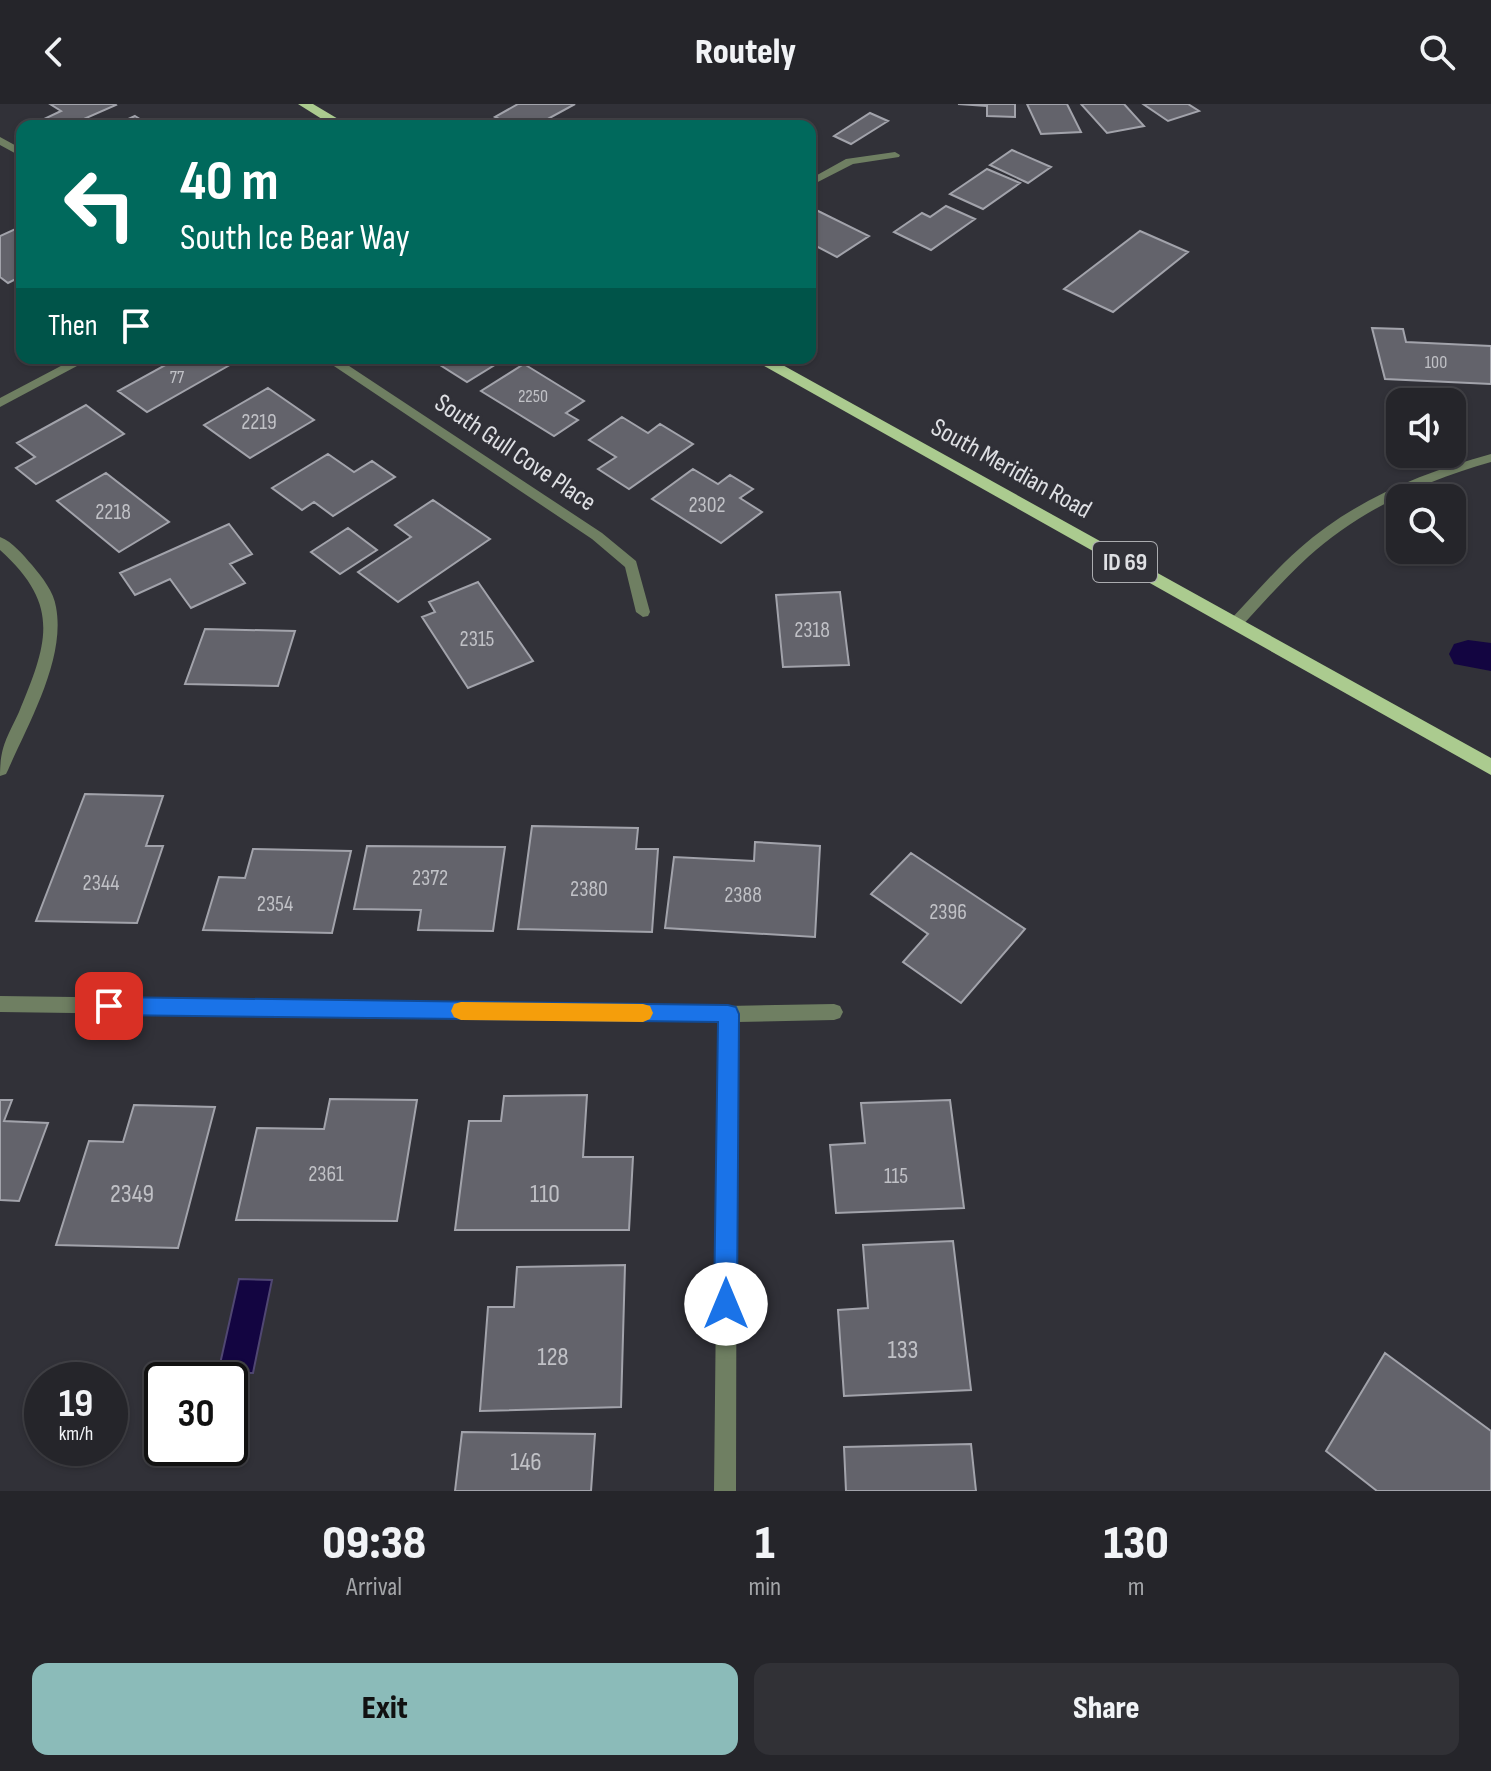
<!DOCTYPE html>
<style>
body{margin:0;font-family:"Sofia Sans Condensed",sans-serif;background:#313136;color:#f1f3f6;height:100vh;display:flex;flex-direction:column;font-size:30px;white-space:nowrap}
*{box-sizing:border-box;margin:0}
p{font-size:26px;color:#a3a5a8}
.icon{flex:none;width:44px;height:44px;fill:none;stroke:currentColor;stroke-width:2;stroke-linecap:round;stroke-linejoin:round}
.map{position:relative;height:1387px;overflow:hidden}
.sheet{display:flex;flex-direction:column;background:#25252a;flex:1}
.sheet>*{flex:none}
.hud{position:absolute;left:16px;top:16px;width:800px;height:244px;border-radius:16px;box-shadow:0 2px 6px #0004,0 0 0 2px #424247;background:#00695c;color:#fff;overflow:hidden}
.buttons{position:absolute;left:1386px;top:284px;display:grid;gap:16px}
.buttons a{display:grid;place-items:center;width:80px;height:80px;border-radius:16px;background:#25252a;box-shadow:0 2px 6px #0004,0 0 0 2px #424247;font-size:40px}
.speed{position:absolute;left:24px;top:1258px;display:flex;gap:16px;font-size:40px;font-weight:700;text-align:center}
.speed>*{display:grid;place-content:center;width:104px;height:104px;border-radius:50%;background:#25252a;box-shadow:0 2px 6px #0004,0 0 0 2px #424247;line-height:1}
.speed small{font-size:20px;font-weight:400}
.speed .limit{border:4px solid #111;border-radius:12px;background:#fff;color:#111}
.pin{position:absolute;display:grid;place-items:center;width:68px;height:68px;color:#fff;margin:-34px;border-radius:16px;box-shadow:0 4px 12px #0006}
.me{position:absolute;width:88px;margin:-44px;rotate:0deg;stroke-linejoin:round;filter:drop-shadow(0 0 6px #0008)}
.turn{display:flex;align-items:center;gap:28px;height:168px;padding:0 32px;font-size:36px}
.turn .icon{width:104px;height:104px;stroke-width:2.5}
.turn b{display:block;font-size:56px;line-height:68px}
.then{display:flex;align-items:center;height:76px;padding:0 32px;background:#0003;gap:16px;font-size:30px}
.eta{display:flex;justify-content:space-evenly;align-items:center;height:136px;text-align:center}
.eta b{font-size:48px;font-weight:800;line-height:56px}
.button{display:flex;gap:16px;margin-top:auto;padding:16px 32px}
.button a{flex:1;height:92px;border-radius:16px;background:#8bbbb9;color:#111;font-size:32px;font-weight:800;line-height:92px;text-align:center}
.button a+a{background:#313136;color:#f1f3f6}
header{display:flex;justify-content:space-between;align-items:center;height:104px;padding:0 32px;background:#25252a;font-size:36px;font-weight:800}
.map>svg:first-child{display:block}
.water{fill:#130541;stroke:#504772;stroke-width:2}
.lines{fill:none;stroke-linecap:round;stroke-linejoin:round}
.canal{fill:#130541;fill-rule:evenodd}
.building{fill:#63636b;stroke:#a2a3ab;stroke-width:2}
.lane{fill:#6f7f62;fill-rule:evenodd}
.street{fill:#6f7f62;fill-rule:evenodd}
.primary{fill:#abcb8f;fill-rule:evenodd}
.route{fill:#1a73e8;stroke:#114b97;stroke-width:2}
.slow{fill:#f59e0b}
.labels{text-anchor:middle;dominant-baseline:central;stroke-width:6;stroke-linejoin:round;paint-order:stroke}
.far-number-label{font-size:18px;fill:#c0c1c6}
.number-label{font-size:22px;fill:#c0c1c6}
.shield{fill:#313138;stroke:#abacb0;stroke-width:2}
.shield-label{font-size:24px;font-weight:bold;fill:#dfe0e4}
.street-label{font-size:26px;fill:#dfe0e4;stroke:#313138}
.near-number-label{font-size:26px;fill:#c0c1c6}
</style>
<header><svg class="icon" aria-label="back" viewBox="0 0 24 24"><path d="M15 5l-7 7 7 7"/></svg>Routely<svg class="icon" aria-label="search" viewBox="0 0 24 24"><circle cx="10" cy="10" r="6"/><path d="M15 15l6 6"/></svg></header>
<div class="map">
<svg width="1491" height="1387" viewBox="0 0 1491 1387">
<rect width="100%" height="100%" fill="#313138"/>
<path class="water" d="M239,1175L272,1176L253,1269H218Z"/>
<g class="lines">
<path class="canal" d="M1468,536L1491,539V567L1454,560L1449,550L1454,540Z"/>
</g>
<path class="building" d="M50,0H115L116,1L68,22H59L46,14L61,7Z
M518,0H575L535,22H514L495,13Z
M1015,0V13L987,12V2L958,0Z
M1027,0H1067L1081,28L1041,30Z
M1081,0H1124L1144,22L1107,29Z
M1143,0H1188L1199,7L1168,17Z
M870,9L888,17L851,40L834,32Z
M135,12L151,22H113Z
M1012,46L1051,63L1028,79L990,61Z
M987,65L1020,79L983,105L950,90Z
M946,102L975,115L931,146L894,128L922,109L930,113Z
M810,103L869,132L837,153L810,139Z
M22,122V172L8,179L0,173V132Z
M1140,127L1188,148L1113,208L1064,185Z
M1372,224L1403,225L1406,238L1491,242V280L1385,275Z
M178,254H229L235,258L147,308L118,287Z
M429,254H506L467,278Z
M524,260L584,297L566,309L578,316L554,332L481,287Z
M268,284L314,316L250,354L204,321Z
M86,301L124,330L36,380L16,364L35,353L17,339Z
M622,313L648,329L660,320L693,340L629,385L598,365L616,353L589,336Z
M328,350L354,368L372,357L395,373L333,412L314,398L302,406L272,384Z
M693,365L718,380L730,371L753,385L740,394L762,408L721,439L652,395Z
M106,369L169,418L119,448L57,397Z
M433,396L490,435L398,498L358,468L411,433L395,421Z
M229,420L252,450L230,460L245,479L191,504L170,475L135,491L120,469Z
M348,424L377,446L340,470L311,448Z
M478,478L533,557L468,584L422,513L435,508L429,498Z
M840,488L849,561L783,563L776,491Z
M205,525L295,527L278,582L185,580Z
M85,690L163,692L146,742H163L137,819L36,817Z
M532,722L638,724L636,745H658L652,828L518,825Z
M755,738L820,742L815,833L665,824L674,753L754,757Z
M367,742L505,743L493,827L418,826L421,806L354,805Z
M253,745L351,747L332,829L203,826L219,773L245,774Z
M911,749L1025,825L961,899L903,858L928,830L871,790Z
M587,991L583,1053H633L629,1126H455L469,1017H501L504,992Z
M330,995L417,996L397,1117L236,1116L257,1024L324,1025Z
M0,996H12L4,1017L48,1019L19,1097L0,1096Z
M950,996L964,1104L836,1109L830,1041L865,1039L861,999Z
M134,1001L215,1003L178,1144L56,1141L89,1037L123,1038Z
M953,1137L971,1286L844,1292L838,1206L868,1204L863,1141Z
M625,1161L621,1303L480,1307L488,1203H514L517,1163Z
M1385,1249L1491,1327V1387H1377L1326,1347Z
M462,1328L595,1330L591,1387H455Z
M971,1340L976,1387H846L844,1343Z"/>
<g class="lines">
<path class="lane" d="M895,48L900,51L899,53L853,60L810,82V75L846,55Z"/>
<path class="street" d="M0,33L22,45V53L0,41Z
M76,254H92L0,303V294Z
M322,254H337L602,429L636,457L650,508L648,512L643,513L636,508L625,463L592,435Z
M1491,350V358C1424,377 1360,406 1308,453C1284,475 1262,500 1240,524H1230L1228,520L1230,516C1253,492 1274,467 1299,445C1354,396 1421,369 1491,350Z
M0,433C13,438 23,451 32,461C42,473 54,488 56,503C66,555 28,620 8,666L6,670L0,672C0,642 7,634 19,608C48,538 61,501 0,446Z
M0,892L728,902L834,900L840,902L843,908L840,914L834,916L737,918L736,1387H714L719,918L0,908Z"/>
<path class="primary" d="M298,0H313L350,22H333Z
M750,254H770L1491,654V671Z"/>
</g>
<path class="route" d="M109,893L728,901L736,903L739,910L737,1200L734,1208L726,1211L718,1208L714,1200L718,918L109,911L101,909L99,902L101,896Z"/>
<path class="slow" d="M461,898L643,900L650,902L653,909L650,915L643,918L461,916L454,913L451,907L454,900Z"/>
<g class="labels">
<g class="far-number-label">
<text x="1436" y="258">100</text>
<text x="177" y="273">77</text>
<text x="533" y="292">2250</text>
</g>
<g class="number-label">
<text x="259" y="318">2219</text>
<text x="707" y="401">2302</text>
<text x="113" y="408">2218</text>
<text x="812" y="526">2318</text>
<text x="477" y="535">2315</text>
<text x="430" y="774">2372</text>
<text x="101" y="779">2344</text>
<text x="589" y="785">2380</text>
<text x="743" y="791">2388</text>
<text x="275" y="800">2354</text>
<text x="948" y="808">2396</text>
<text x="326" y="1070">2361</text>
<text x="896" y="1072">115</text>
</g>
<rect class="shield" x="1093" y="438" width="64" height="40" rx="6"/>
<g class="shield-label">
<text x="1125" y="458">ID 69</text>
</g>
<g class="street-label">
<text transform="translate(515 349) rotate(34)">South Gull Cove Place</text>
<text transform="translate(1011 365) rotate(29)">South Meridian Road</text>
</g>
<g class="near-number-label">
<text x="132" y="1090">2349</text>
<text x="545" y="1090">110</text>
<text x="903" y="1246">133</text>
<text x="553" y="1253">128</text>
<text x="526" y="1358">146</text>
</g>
</g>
</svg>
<div class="buttons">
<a><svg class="icon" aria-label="sound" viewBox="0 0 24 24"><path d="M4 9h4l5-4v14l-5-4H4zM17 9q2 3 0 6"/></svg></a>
<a><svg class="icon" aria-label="search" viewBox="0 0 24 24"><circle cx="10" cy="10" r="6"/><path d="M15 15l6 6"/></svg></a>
</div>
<div class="speed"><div>19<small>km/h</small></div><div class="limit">30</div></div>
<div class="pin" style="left:109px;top:902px;background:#d93025"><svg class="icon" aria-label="arrive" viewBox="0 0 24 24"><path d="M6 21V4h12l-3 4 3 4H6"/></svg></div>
<svg class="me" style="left:726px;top:1200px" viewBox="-20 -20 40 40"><circle r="19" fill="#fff"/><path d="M0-13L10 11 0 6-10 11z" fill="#1a73e8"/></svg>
<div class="hud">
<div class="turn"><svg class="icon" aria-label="left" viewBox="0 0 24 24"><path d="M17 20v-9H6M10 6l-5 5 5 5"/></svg><div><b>40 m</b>South Ice Bear Way</div></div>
<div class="then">Then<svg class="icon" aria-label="arrive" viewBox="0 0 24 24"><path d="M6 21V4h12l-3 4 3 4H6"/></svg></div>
</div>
</div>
<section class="sheet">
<div class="eta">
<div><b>09:38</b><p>Arrival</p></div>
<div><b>1</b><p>min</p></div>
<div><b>130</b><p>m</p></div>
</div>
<div class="button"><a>Exit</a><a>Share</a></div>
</section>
